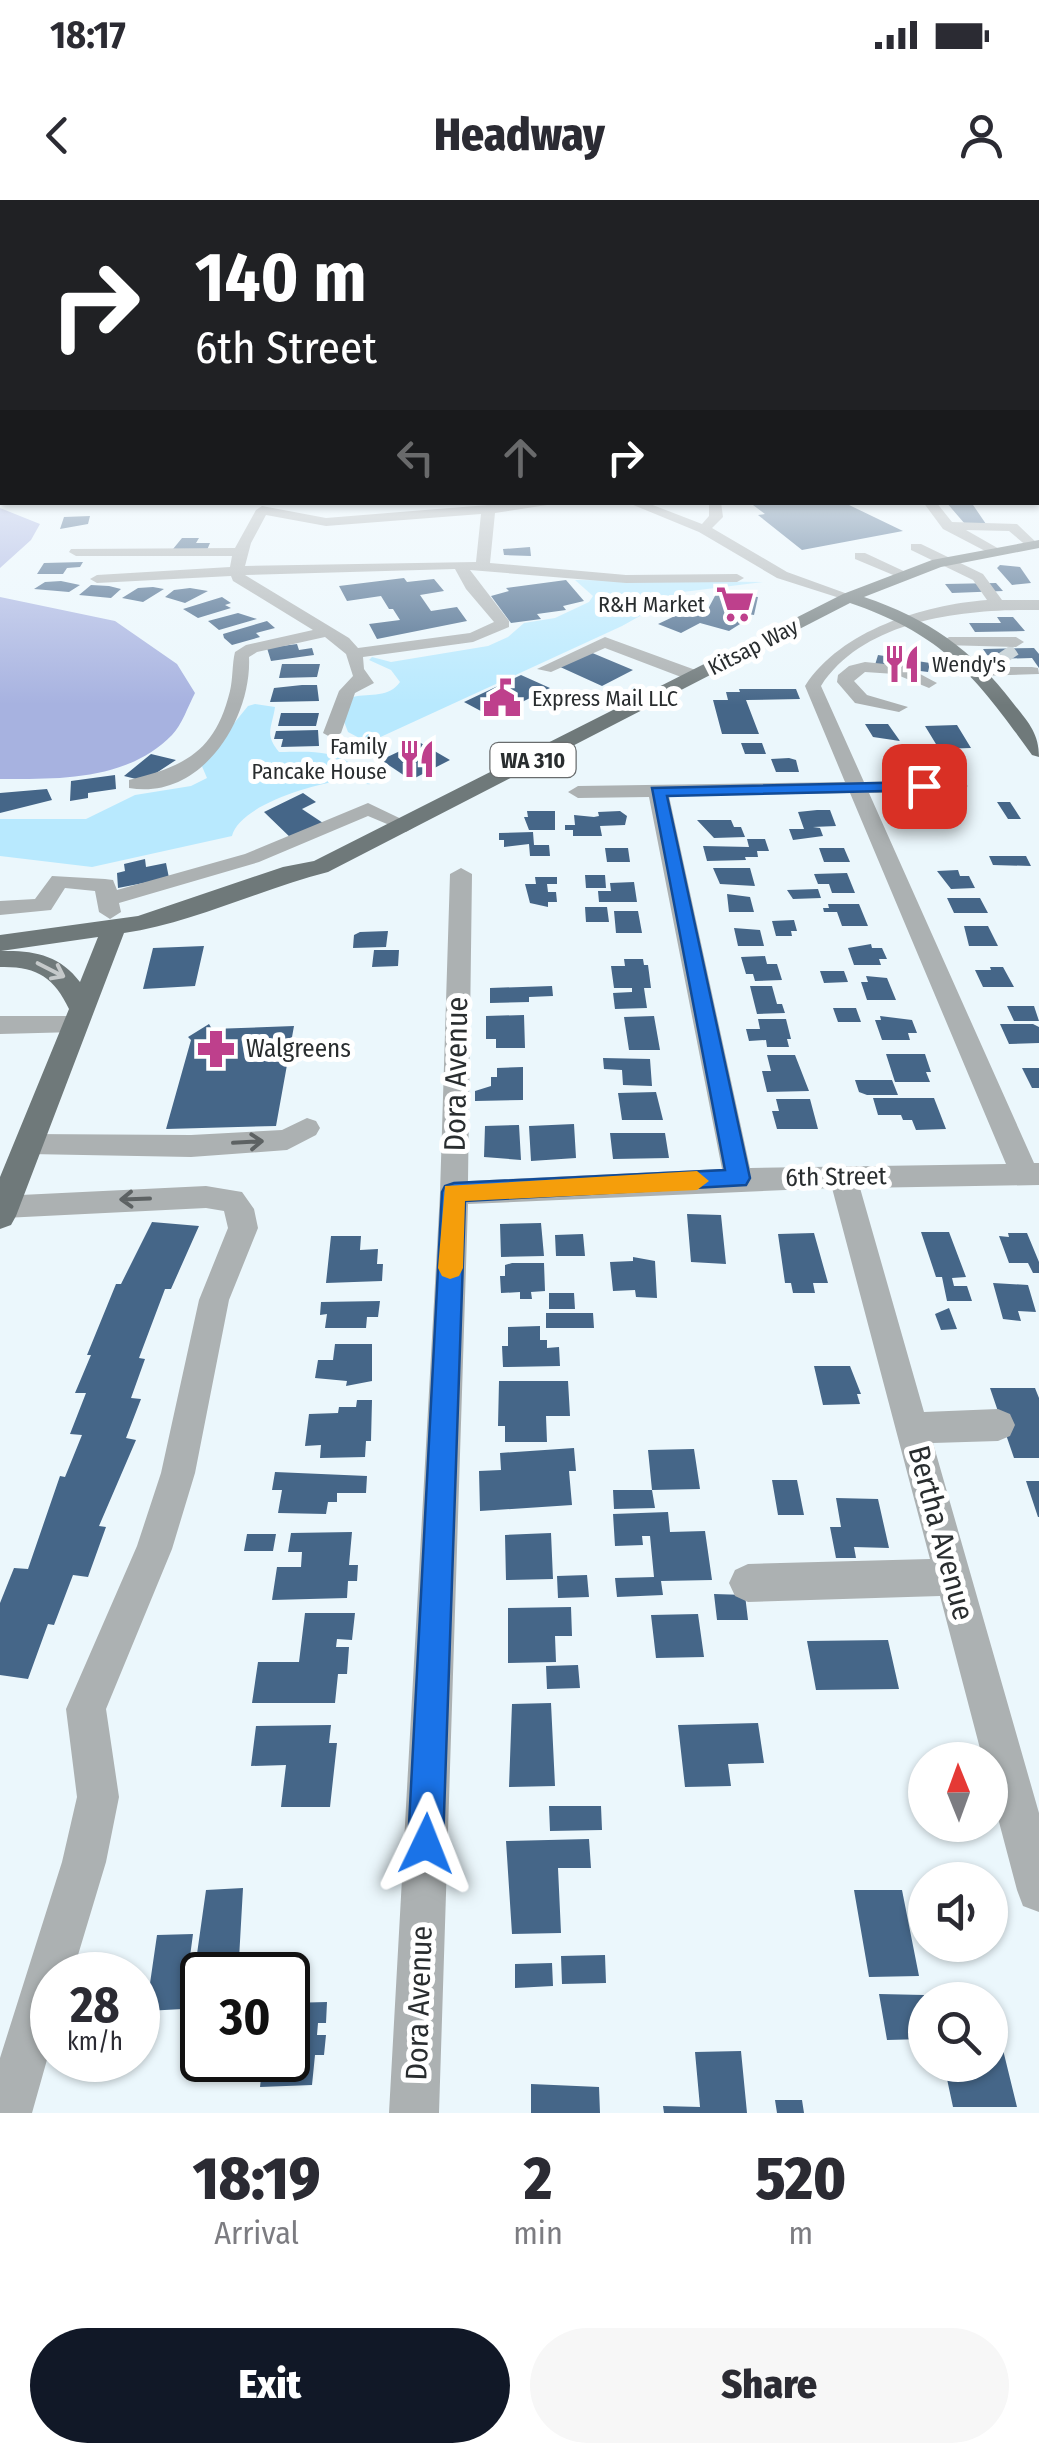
<!DOCTYPE html>
<style>
body{margin:0;font-family:"Fira Sans Condensed",sans-serif;background:#f7f7f7;color:#2b2b33;height:100vh;display:flex;flex-direction:column;font-size:38px;white-space:nowrap}
*{box-sizing:border-box;margin:0}
p{font-size:32px;color:#7c7c81}
.icon{flex:none;width:55px;height:55px;fill:none;stroke:currentColor;stroke-width:2;stroke-linecap:round;stroke-linejoin:round}
.map{position:relative;height:1913px;overflow:hidden}
.sheet{display:flex;flex-direction:column;background:#fff;flex:1}
.sheet>*{flex:none}
.banner{position:absolute;left:0px;top:0px;width:1040px;height:305px;box-shadow:0 2px 8px #0004;background:#202124;color:#fff;overflow:hidden}
.needle{width:65px;rotate:359deg}
.buttons{position:absolute;left:908px;top:1542px;display:grid;gap:20px}
.buttons a{display:grid;place-items:center;width:100px;height:100px;border-radius:50%;background:#fff;box-shadow:0 2px 8px #0004;font-size:50px}
.speed{position:absolute;left:30px;top:1752px;display:flex;gap:20px;font-size:50px;font-weight:700;text-align:center}
.speed>*{display:grid;place-content:center;width:130px;height:130px;border-radius:50%;background:#fff;box-shadow:0 2px 8px #0004;line-height:1}
.speed small{font-size:25px;font-weight:400}
.speed .limit{border:5px solid #111;border-radius:15px;background:#fff;color:#111}
.pin{position:absolute;display:grid;place-items:center;width:85px;height:85px;color:#fff;margin:-42px;border-radius:20px;box-shadow:0 5px 15px #0006}
.me{position:absolute;width:110px;margin:-55px;rotate:2deg;stroke-linejoin:round;filter:drop-shadow(0 0 8px #0008)}
.turn{display:flex;align-items:center;gap:35px;height:210px;padding:0 30px;font-size:45px}
.turn .icon{width:130px;height:130px;stroke-width:2.5}
.turn b{display:block;font-size:70px;line-height:85px}
.lanes{display:flex;align-items:center;height:95px;padding:0 30px;background:#0003;justify-content:center;gap:50px;direction:ltr}
.lanes .off{opacity:.35}
.eta{display:flex;justify-content:space-evenly;align-items:center;height:170px;text-align:center}
.eta b{font-size:60px;font-weight:800;line-height:70px}
.cta{display:flex;gap:20px;margin-top:auto;padding:20px 30px}
.cta a{flex:1;height:115px;border-radius:60px;background:#111827;color:#fff;font-size:40px;font-weight:800;line-height:115px;text-align:center}
.cta a+a{background:#f7f7f7;color:#2b2b33}
.status{display:flex;justify-content:space-between;align-items:center;height:70px;padding:0 50px;background:#fff;direction:ltr}
.status svg{height:28px;fill:currentColor}
header{display:flex;justify-content:space-between;align-items:center;height:130px;padding:0 30px;background:#fff;font-size:45px;font-weight:800}
.map>svg:first-child{display:block}
.green{fill:#b8e9fe}
.water{fill:#a7b2e0}
.building{fill:#456688}
.lines{fill:none;stroke-linecap:round;stroke-linejoin:round}
.minor-tunnel{stroke:#c4cfd3;stroke-width:16;stroke-dasharray:16 9;stroke-linecap:butt}
.minor{fill:#acb1b2;fill-rule:evenodd}
.major{fill:#6f797a;fill-rule:evenodd}
.oneway{stroke:#c5c9ca}
.oneway2{stroke:#5d6263}
.route{fill:#1a73e8;stroke:#114b97;stroke-width:2.5}
.slow{fill:#f59e0b}
.labels{text-anchor:middle;dominant-baseline:central;stroke-width:10;stroke-linejoin:round;paint-order:stroke}
.far-poi-label{font-size:22px;fill:#292d2f;stroke:#fff;text-anchor:end}
.far-street-label{font-size:22px;fill:#292d2f;stroke:#fff}
.shield{fill:#fff;stroke:#696c6d;stroke-width:2.5}
.shield-label{font-size:22px;font-weight:bold;fill:#292d2f}
.poi-label{font-size:25px;fill:#292d2f;stroke:#fff;text-anchor:start}
.street-label{font-size:25px;fill:#292d2f;stroke:#fff}
.near-street-label{font-size:30px;fill:#292d2f;stroke:#fff}
</style>
<div class="status"><b>18:17</b><svg viewBox="0 0 49 12"><path d="M0 12V9h3v3zM5 12V6h3v6zM10 12V3h3v9zM15 12V0h3v12zM26 1h20v11H26zM47 4h2v5h-2z"/></svg></div>
<header><svg class="icon" aria-label="back" viewBox="0 0 24 24"><path d="M15 5l-7 7 7 7"/></svg>Headway<svg class="icon" aria-label="person" viewBox="0 0 24 24"><circle cx="12" cy="8" r="4"/><path d="M4 21q1-7 8-7t8 7"/></svg></header>
<div class="map">
<svg width="1039" height="1913" viewBox="0 0 1039 1913">
<rect width="100%" height="100%" fill="#ebf7fc"/>
<path class="green" d="M575,380L763,382L683,392L622,426L374,540L365,541L348,532L343,519L353,497C371,493 389,498 400,482L391,470L369,460L372,457L391,462L488,446L508,437L524,423L555,418L589,402L593,396Z
M255,504L275,507C272,528 264,534 279,552C324,551 339,550 374,581L372,584C361,585 352,580 341,581C312,584 239,606 232,636L92,667L0,656V619H86L135,595L191,586L207,578L201,564L248,506Z"/>
<path class="water" d="M0,308L40,324L31,340L0,368Z
M0,397L115,421L177,464L195,493C188,506 182,525 172,535C127,581 59,579 0,579Z"/>
<path class="building" d="M749,302L847,304L903,331L802,350L758,315L765,314Z
M946,302H971L986,324H965Z
M90,316L88,324L60,329L64,317Z
M182,338H199L196,343H210L207,350L173,349Z
M530,347L531,356L504,355L503,349Z
M83,362L80,367L67,368L63,374H37L44,363Z
M1000,365L1020,367L1031,383L1012,385L997,368Z
M404,378L407,382L434,379L444,391L420,395L431,411L457,407L467,421L377,439L369,424L400,420L393,409H389L381,396L347,401L339,386Z
M566,380L584,401L563,406L566,410L537,414L541,419L511,423L491,396L509,391L506,388Z
M61,381L80,385L69,392L34,389L45,382Z
M996,383L1003,391L952,393L945,384Z
M91,385L109,386L121,389L111,398L79,395Z
M153,387L164,389L143,402L122,398L138,388Z
M190,388L208,391L185,403L165,397L174,390Z
M716,394L758,397L754,415L748,414L744,418L748,419L729,431L700,423L681,433L658,424L696,406L708,409Z
M222,397L231,403L225,405L231,408L198,418L183,409Z
M238,413L257,419L219,430L208,421Z
M997,417H1013L1025,431L975,432L969,423H1001Z
M267,421L275,428L256,433L260,437L232,445L224,438L223,434Z
M297,444L299,450L312,448L314,455L271,461L267,448Z
M1034,448L1039,454V468L1032,458L990,459L983,449Z
M590,452L633,470L602,486L558,466Z
M878,455L930,463L928,472L875,465Z
M282,464H320L317,477L279,478Z
M521,475L550,488L492,517L464,502Z
M302,485H317L319,501L270,502L274,488Z
M739,489H796L800,499L746,500L759,534H722L713,500H728L726,492H740Z
M281,513H319L316,526H278Z
M865,524H888L900,541L873,537Z
M957,525L971,548L939,549L925,526Z
M318,530L319,546L281,547L283,539H274L276,531Z
M419,542L450,560L411,580L381,560Z
M741,543H762L766,554H745Z
M151,554L176,560L144,581L124,576Z
M789,558L796,560L799,572H776L771,559Z
M115,575L116,589L88,593V598L70,601L71,581Z
M47,589L52,600L0,613V593Z
M303,593L316,602L302,609L326,625L293,640L264,612Z
M906,601L935,602L946,623H920Z
M997,602H1010L1021,619H1008Z
M817,610H830L836,626L813,627L820,628L823,636L793,640L789,629H804L798,612Z
M527,611H555V630H529L524,617H528Z
M620,611L627,616L625,625L600,626L602,636H573V630H565V625H575L574,615L594,617L599,616L598,612Z
M697,620H731L734,627H741L745,637L714,638Z
M533,632L534,645H549L550,656H530L529,644L504,647V640H499V633Z
M747,639H765L769,651H757L758,657H745L746,660L707,661L703,646L749,647Z
M605,648H628L630,662H607Z
M819,648H844L850,662H824Z
M989,656H1026L1031,666L993,665Z
M145,659L146,667L166,663L169,678L118,688L117,673L125,671L124,664Z
M713,668H750L755,686L720,684Z
M958,670L960,676H969L975,688L951,689L937,671Z
M847,673L855,693H832L829,684H818L814,674Z
M585,675H605L606,688H586Z
M535,677H557V684H547L548,692H556L557,702H548V707L530,703L525,684H536Z
M634,682L637,702H599L598,691H611L610,683Z
M818,689L821,698L793,699L787,690Z
M727,694L750,697L754,712H729Z
M947,698H980L988,713H954Z
M828,704H859L868,726H842L837,712H824L823,708H829Z
M585,707H607L609,722H586Z
M614,711H638L642,733H616Z
M794,720L797,731H791L792,736H776L772,721Z
M964,726H988L998,746H969Z
M734,728L760,730L764,746H738Z
M388,731L386,747L353,748L354,735L360,732Z
M871,744L872,748H882L887,759H879L881,765H854L848,748Z
M204,746L195,786L143,789L153,748Z
M374,750H399L398,766L372,767Z
M765,756L767,764H777L782,780L755,781L753,774H746L741,757Z
M624,759H643L644,765H648L651,788H644L647,808L615,809L613,793L632,792V788H614L611,766H625Z
M990,767H1003L1014,787H983L975,770H991Z
M820,771H844L848,782L824,783Z
M866,776L887,778L896,800H867L861,782H868Z
M552,786L553,796L529,797V802L490,803V788Z
M750,786H772L777,804H782L785,813L757,814Z
M1007,806H1034L1039,821H1014Z
M833,808H856L861,822H838Z
M524,815L525,848H496V839H486V816Z
M654,816L660,850H629L624,817Z
M880,816L912,820L917,833H908L910,840H882L875,820H881Z
M758,819H786L791,839H787L789,847H767L766,840L749,841L746,829H760Z
M209,824L212,829L294,826L276,926L166,929L191,840L188,837Z
M1000,824H1033L1039,827V843L1009,844Z
M886,854H925L931,872H926L930,882H895Z
M767,855H795L809,891L767,892L762,871H771Z
M603,858L650,859L652,886L623,885L622,870L604,869Z
M523,867V900L475,901V891L491,886V877H497V868Z
M1022,868H1039V888H1032Z
M855,880H892L898,895H867L859,892Z
M656,892L663,920H622L618,893Z
M873,898H934L946,929L916,930L912,920H903L901,915H878Z
M776,899H810L818,929H777L772,911H779Z
M574,924L576,958L531,961L529,926Z
M519,925L521,960L484,957L485,926Z
M610,933H665L669,958L613,959Z
M687,1014L721,1015L726,1064L691,1062Z
M152,1022L199,1026L171,1089H165L139,1158L145,1159L131,1198L141,1199L126,1238L136,1240L99,1326L106,1327L88,1377L73,1375L54,1425L48,1424L28,1479L0,1475V1403L14,1368L28,1369L60,1276L65,1277L82,1235L70,1234L86,1193H75L91,1155H87L116,1084H121Z
M541,1023L544,1056L501,1057L500,1024Z
M921,1032H949L966,1077L952,1078L954,1086H967L972,1101H947L942,1077H936Z
M814,1033L828,1083H813L815,1093H793L791,1083H785L778,1034Z
M1008,1033H1027L1039,1062V1073H1033L1028,1063H1009L999,1036L1009,1037Z
M583,1034L585,1056H556L555,1035Z
M331,1036H361L360,1050L378,1049L377,1064H383L382,1081L326,1083Z
M633,1057L655,1061L657,1098L636,1097L635,1090L613,1091L610,1062L633,1061Z
M512,1063H544L545,1091L531,1092L532,1099H520V1092L501,1093L500,1076H505V1065Z
M993,1083L1028,1085L1036,1112L1018,1111L1021,1121L1003,1119Z
M549,1093H574L575,1109H549Z
M380,1101L378,1117H367L366,1128H325L327,1114L320,1115L321,1102Z
M949,1108L957,1129L941,1130L935,1114Z
M546,1113H593L594,1128H546Z
M540,1126V1140H547V1148L559,1147L560,1166L503,1167L502,1146H508V1127Z
M335,1144H372V1181L346,1186L347,1181L315,1178L318,1160H333Z
M814,1166H850L861,1194H857L860,1204L823,1205Z
M499,1181H568L570,1216H546L547,1242H505V1226H498Z
M990,1188H1035L1039,1198V1258H1014Z
M357,1200H372L371,1241H366L365,1257L320,1258L321,1245L305,1246L309,1214L338,1213L339,1207H356Z
M574,1248L576,1271H569L572,1305L480,1311L479,1271L501,1270L500,1253Z
M694,1249L700,1289L652,1290L655,1308L614,1309L613,1290H652L648,1250Z
M275,1272L367,1276L366,1293H337V1302H328L326,1314L278,1313L282,1290H272Z
M772,1280H797L804,1315H778Z
M1026,1281H1039V1317H1038Z
M836,1298L878,1299L889,1348L854,1347L856,1358H836L830,1327H841Z
M668,1312L670,1332L705,1331L712,1380L661,1381L663,1395L617,1397L615,1378L654,1377L650,1336H642L643,1345L615,1346L613,1314Z
M352,1332L349,1365H358L357,1381H348L347,1398L272,1400L277,1367H301L302,1352H288L291,1333Z
M551,1333L553,1379L506,1380L505,1335Z
M247,1334H276L273,1351H244Z
M587,1375L589,1397L558,1398L557,1376Z
M714,1394L745,1395L748,1420H717Z
M571,1407L572,1436H555L556,1462L508,1463V1408Z
M305,1413H355L352,1440L337,1439L336,1447H349L347,1474H338L335,1503H252L258,1462H299Z
M698,1414L704,1457L656,1458L651,1415Z
M888,1440L899,1489L816,1490L807,1441Z
M578,1465L580,1488L547,1489L546,1466Z
M551,1503L555,1586L509,1587L512,1504Z
M758,1523L764,1563L728,1564L731,1586L685,1587L678,1525Z
M331,1525L329,1543H337L330,1607H281L286,1565L251,1566L256,1526Z
M549,1606H601L602,1630L550,1631Z
M589,1639L591,1668H558L561,1733L512,1734L506,1641Z
M243,1688L239,1759L196,1761L206,1690Z
M854,1690H902L919,1776L869,1777Z
M193,1734L183,1809L146,1811L157,1735Z
M605,1755L606,1783L562,1784L561,1756Z
M552,1763L553,1786L515,1788V1764Z
M879,1794L924,1795L925,1839L887,1840Z
M327,1802L326,1823H318L317,1835H326L324,1855H315L312,1885L260,1887L263,1860H288V1803Z
M990,1813H994L1017,1907H953L944,1865H990Z
M741,1851L747,1913H664L663,1906L700,1907L695,1852Z
M531,1884L599,1887L600,1913H531Z
M775,1900H802L804,1913H777Z"/>
<g class="lines">
<path class="minor-tunnel" d="M1005,449L1012,459"/>
<path class="minor" d="M524,302L547,305L495,313L490,363L626,375L737,374L744,378L737,382L626,383L470,370L509,421V427L473,442L363,457L364,469L374,483L355,493L341,533L332,538L323,533L339,491L353,476L346,454L325,437L257,452L249,457C252,519 201,601 129,588V580C185,566 215,552 230,491C233,478 232,464 235,452L246,445L313,430L233,381L231,376L97,383L90,379L97,375L230,367L232,356H76L69,352L71,349L235,348L256,310L262,306L326,318ZM481,314L476,362L245,366L251,343L266,315L326,326ZM455,369L466,389L494,422L470,433L358,448L349,438L245,375Z
M626,302H645L702,324L709,316V302H721L723,317L712,328L787,372L856,397L849,401L777,378L699,332Z
M923,302H936L952,322L1017,324L1039,345L1028,347L1009,331L966,330L1001,350L989,353L943,329Z
M911,344H921L983,374L1002,400H1039V410C967,409 865,418 821,486L864,582L958,580L968,586L958,592L869,593L1034,963H1039V985L860,988L924,1212L998,1209L1010,1214L1015,1225L1010,1236L998,1241L933,1243L1039,1613V1712L1023,1706L1017,1690L990,1588V1560H983L940,1396L748,1402L735,1396L729,1383L735,1370L748,1364L930,1359L832,988L468,1004L439,1913H389L440,993L450,674L461,668L472,674L468,981L722,969L649,597L578,598L568,592L578,586L845,582L805,486C841,430 923,405 987,400L973,380L911,350ZM850,593L1006,964L750,968L669,596Z
M855,353H865L910,374L898,377L855,359Z
M605,437L701,472L703,476L689,480L605,448L551,472L537,469Z
M949,437H1016L1024,442L1016,447L943,445L941,442Z
M865,462L905,466L937,483L929,488L895,474L865,472L854,481L867,495L908,507L899,512L855,503L837,482L838,475L849,466Z
M981,467H1032L1038,468L1039,474L975,476L973,472Z
M368,603L416,626L406,632L368,616L259,662L119,703L121,712L110,719L99,712L95,691L65,688L51,710L0,715V701L35,699L52,676L105,679L113,680L117,690L245,654Z
M0,816H76L88,824L76,832L0,834Z
M307,918L316,921L320,928L316,935L287,950L191,957L29,954L19,951L15,944L19,937L29,934L191,935L282,930Z
M206,986L242,992L254,1009L258,1028L229,1100L195,1273L172,1349L106,1509L119,1597L106,1662L72,1775H52V1842L32,1913H0V1858L62,1662L77,1597L66,1509L137,1346L161,1273L199,1100L228,1028L224,1011L206,1008L4,1018L0,1016V996Z"/>
<path class="major" d="M1039,340V348L941,367L864,397C927,418 973,450 1013,503C1028,522 1039,533 1039,557L1032,555C976,477 944,435 850,403L328,672C261,689 192,723 124,733L16,1016L11,1025L0,1029V977L69,809C54,777 36,766 0,767V735L138,716L283,667L314,661L843,394L932,360ZM98,737L80,782C60,755 33,750 1,751Z"/>
</g>
<defs><path id="oneway-shaft" d="M-6 0H5M1.5-3L5.5 0L1.5 3" fill="none" stroke-width="1.6" stroke-linecap="round" stroke-linejoin="round" transform="scale(2.5)"/></defs>
<use class="oneway" href="#oneway-shaft" transform="translate(51 770) rotate(27)"/>
<g class="oneway2">
<use href="#oneway-shaft" transform="translate(248 942) rotate(-3)"/>
<use href="#oneway-shaft" transform="translate(135 999) rotate(178)"/>
</g>
<linearGradient id="sky" x2="0" y2="1"><stop stop-color="#8eb3e5"/><stop offset="0.47" stop-color="#f6fbfe"/><stop offset="1" stop-color="#f6fbfe" stop-opacity="0"/></linearGradient>
<rect width="1039" height="505" fill="url(#sky)"/>
<path class="route" d="M924,582L930,583V590L667,596L750,978L746,985L465,1001L443,1644L438,1657L426,1662L413,1657L408,1644L442,992L445,986L454,983L725,970L652,588Z"/>
<path class="slow" d="M697,971L709,981L697,990L465,1001L463,1068L459,1076L450,1079L442,1076L438,1068L445,986Z"/>
<defs>
<g id="supermarket-bare" transform="scale(3)"><path d="M-6-5.5h2.5l.6 2H6L4.5 2H-2.5L-4.4-4H-6ZM-1.5 3.2a1.3 1.3 0 1 0 .1 0ZM3 3.2a1.3 1.3 0 1 0 .1 0Z" fill="#be408c" stroke="#fff" stroke-width="2.5" paint-order="stroke"/></g>
<g id="restaurant-bare" transform="scale(3)"><path d="M-5-6h1v4h1v-4h1v4h1v-4h1v5L-1.5 .5V6h-2V.5L-5-1ZM5-6V6H3V1.5H1.5Q1.5-4 5-6Z" fill="#be408c" stroke="#fff" stroke-width="2.5" paint-order="stroke"/></g>
<g id="civic-bare" transform="scale(3)"><path d="M-.6-6.5H3V-4.5H.6V-3L4-1V1h2V6H-6V1h2V-1L-.6-3ZM-1.2 2.5V6h2.4V2.5Z" fill="#be408c" stroke="#fff" stroke-width="2.5" paint-order="stroke"/></g>
<g id="pharmacy-bare" transform="scale(3)"><path d="M-2-6h4v4h4v4h-4v4h-4v-4h-4v-4h4Z" fill="#be408c" stroke="#fff" stroke-width="2.5" paint-order="stroke"/></g>
</defs>
<g fill-rule="evenodd">
<use href="#supermarket-bare" x="735" y="404"/>
<use href="#restaurant-bare" x="902" y="464"/>
<use href="#civic-bare" x="502" y="498"/>
<use href="#restaurant-bare" x="417" y="559"/>
<use href="#pharmacy-bare" x="216" y="849"/>
</g>
<g class="labels">
<g class="far-poi-label">
<text x="705" y="404">R&amp;H Market</text>
<text x="932" y="464" text-anchor="start">Wendy's</text>
<text x="532" y="498" text-anchor="start">Express Mail LLC</text>
<text x="387" y="546">Family<tspan x="387" dy="25">Pancake House</tspan></text>
</g>
<g class="far-street-label">
<text transform="translate(753 447) rotate(-27)">Kitsap Way</text>
</g>
<rect class="shield" x="490.5" y="543" width="85" height="34" rx="8"/>
<g class="shield-label">
<text x="533" y="560">WA 310</text>
</g>
<g class="poi-label">
<text x="246" y="849">Walgreens</text>
</g>
<g class="street-label">
<text transform="translate(836 977) rotate(-1)">6th Street</text>
</g>
<g class="near-street-label">
<text transform="translate(456 874) rotate(-89)">Dora Avenue</text>
<text transform="translate(941 1333) rotate(75)">Bertha Avenue</text>
<text transform="translate(419 1803) rotate(-88)">Dora Avenue</text>
</g>
</g>
</svg>
<div class="buttons">
<a><svg class="needle" viewBox="-14 -14 28 28"><path d="M0-13l5 13h-10z" fill="#e53935"/><path d="M0 13l5-13h-10z" fill="#7c7c81"/></svg></a>
<a><svg class="icon" aria-label="sound" viewBox="0 0 24 24"><path d="M4 9h4l5-4v14l-5-4H4zM17 9q2 3 0 6"/></svg></a>
<a><svg class="icon" aria-label="search" viewBox="0 0 24 24"><circle cx="10" cy="10" r="6"/><path d="M15 15l6 6"/></svg></a>
</div>
<div class="speed"><div>28<small>km/h</small></div><div class="limit">30</div></div>
<div class="pin" style="left:924px;top:586px;background:#d93025"><svg class="icon" aria-label="arrive" viewBox="0 0 24 24"><path d="M6 21V4h12l-3 4 3 4H6"/></svg></div>
<svg class="me" style="left:426px;top:1644px" viewBox="-20 -20 40 40"><path d="M0-17L14 15 0 8-14 15z" fill="#1a73e8" stroke="#fff" stroke-width="4"/></svg>
<div class="banner">
<div class="turn"><svg class="icon" aria-label="right" viewBox="0 0 24 24"><path d="M7 20v-9h11M14 6l5 5-5 5"/></svg><div><b>140 m</b>6th Street</div></div>
<div class="lanes"><svg class="icon off" aria-label="left" viewBox="0 0 24 24"><path d="M17 20v-9H6M10 6l-5 5 5 5"/></svg><svg class="icon off" aria-label="ahead" viewBox="0 0 24 24"><path d="M12 20V5M6 11l6-6 6 6"/></svg><svg class="icon" aria-label="right" viewBox="0 0 24 24"><path d="M7 20v-9h11M14 6l5 5-5 5"/></svg></div>
</div>
</div>
<section class="sheet">
<div class="eta">
<div><b>18:19</b><p>Arrival</p></div>
<div><b>2</b><p>min</p></div>
<div><b>520</b><p>m</p></div>
</div>
<div class="cta"><a>Exit</a><a>Share</a></div>
</section>
